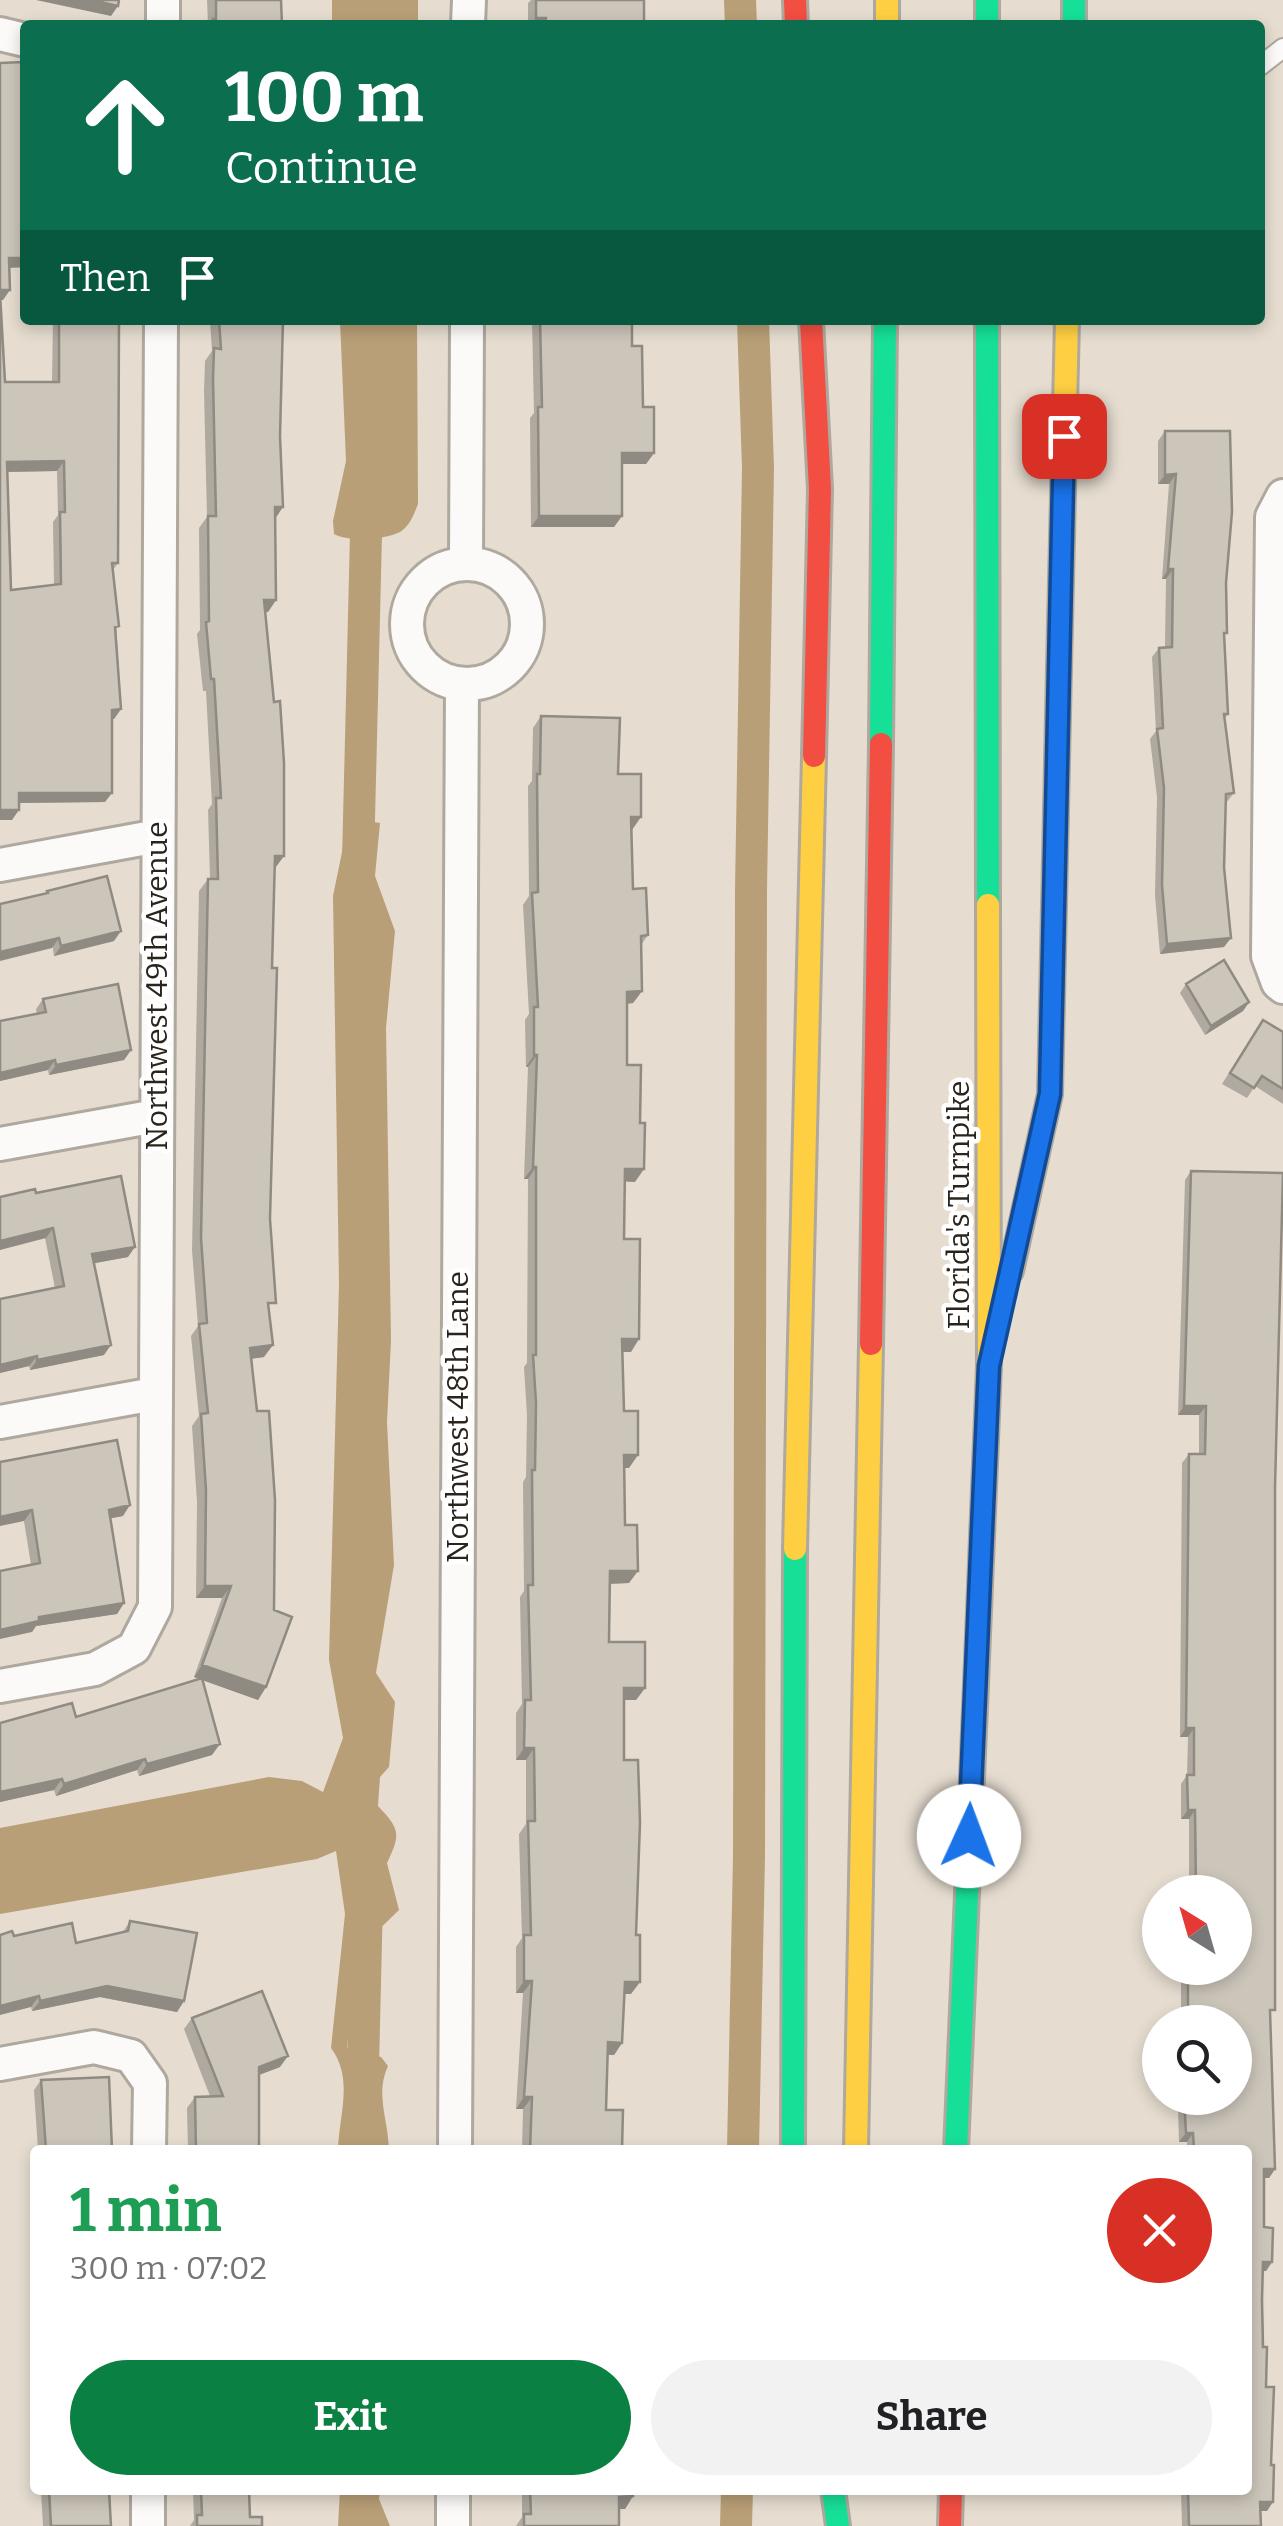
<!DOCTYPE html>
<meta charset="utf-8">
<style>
body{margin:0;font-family:Bitter,serif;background:#f2f2f2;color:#202124;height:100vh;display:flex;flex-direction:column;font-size:38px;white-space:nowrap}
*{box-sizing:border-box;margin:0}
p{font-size:32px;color:#757577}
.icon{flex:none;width:55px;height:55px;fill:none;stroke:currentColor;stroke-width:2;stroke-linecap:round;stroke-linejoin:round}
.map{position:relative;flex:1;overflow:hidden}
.panel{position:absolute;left:30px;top:2145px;width:1222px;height:350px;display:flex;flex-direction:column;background:#fff;border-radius:10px;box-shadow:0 5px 15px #0003}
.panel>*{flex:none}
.top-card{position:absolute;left:20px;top:20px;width:1245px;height:305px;border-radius:10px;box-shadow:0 5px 15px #0003;background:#0b6e4f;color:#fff;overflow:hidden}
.needle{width:65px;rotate:323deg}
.tools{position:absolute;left:1142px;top:1875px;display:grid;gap:20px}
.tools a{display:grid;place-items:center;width:110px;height:110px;border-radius:50%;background:#fff;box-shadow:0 5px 15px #0003;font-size:50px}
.pin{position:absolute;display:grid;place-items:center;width:85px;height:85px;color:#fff;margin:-42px;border-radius:20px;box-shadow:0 5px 15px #0006}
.me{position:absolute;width:110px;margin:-55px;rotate:2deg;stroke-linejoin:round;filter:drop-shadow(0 0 8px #0008)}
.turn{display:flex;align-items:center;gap:35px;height:210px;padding:0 40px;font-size:45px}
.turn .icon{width:130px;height:130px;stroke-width:2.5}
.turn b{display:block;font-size:70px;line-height:85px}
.then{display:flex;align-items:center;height:95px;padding:0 40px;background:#0003;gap:20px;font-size:38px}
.round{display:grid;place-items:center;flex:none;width:105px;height:105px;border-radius:52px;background:#f2f2f2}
.summary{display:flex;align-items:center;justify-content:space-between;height:170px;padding:0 40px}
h1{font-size:60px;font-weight:700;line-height:75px;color:#1e9e55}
.primary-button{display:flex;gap:20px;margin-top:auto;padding:20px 40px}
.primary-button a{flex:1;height:115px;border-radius:60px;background:#0b8043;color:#fff;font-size:40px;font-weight:700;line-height:115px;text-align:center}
.primary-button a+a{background:#f2f2f2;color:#202124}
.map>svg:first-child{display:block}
.water{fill:#b99f77}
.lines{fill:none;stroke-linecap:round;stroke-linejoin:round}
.canal{stroke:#b99f77;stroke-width:32}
.lane-casing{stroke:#aea89e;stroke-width:22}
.street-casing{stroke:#aea89e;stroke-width:38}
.fast-casing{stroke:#aea89e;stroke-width:28}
.slow-casing{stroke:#aea89e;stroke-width:28}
.jam-casing{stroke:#aea89e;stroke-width:28}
.lane{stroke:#fbfaf8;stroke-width:18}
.street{stroke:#fbfaf8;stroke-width:32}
.fast{stroke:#16e098;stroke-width:22}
.slow{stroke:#ffcf43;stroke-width:22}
.jam{stroke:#f24e42;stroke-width:22}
.wall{fill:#afa9a0;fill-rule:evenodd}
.shaded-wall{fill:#8f8a82}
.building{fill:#ccc5ba;stroke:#8f8a82;stroke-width:2.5;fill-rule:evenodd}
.route-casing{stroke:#114b97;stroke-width:25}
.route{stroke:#1a73e8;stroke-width:18}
.labels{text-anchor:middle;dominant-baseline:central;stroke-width:9;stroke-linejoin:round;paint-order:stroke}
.street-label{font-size:30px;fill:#2a251c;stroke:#fff}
</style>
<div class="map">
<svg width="1283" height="2526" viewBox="0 0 1283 2526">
<rect width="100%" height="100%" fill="#e6ddd0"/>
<path class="water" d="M332,0H418V25H332Z
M340,320H417L418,504C414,514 410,526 400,532C384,540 348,542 334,534L333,521L346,461Z
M349,818L380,823L375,876L395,931L386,1028L391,1340L387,1422L394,1565L376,1673L395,1702L389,1767L380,1777L378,1806C400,1829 401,1834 387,1863L399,1910L356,1952L347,2048L381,2057L388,2066C375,2095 388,2117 389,2150H338C339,2114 354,2079 331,2048L345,1914L336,1851L317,1859L0,1914V1828L269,1777L302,1781L323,1792L343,1738L329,1660L339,1284L333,896Z
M340,2490H380L379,2499L390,2526H338Z"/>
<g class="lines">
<path class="canal" d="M740,0L741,25
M358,860L367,494
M361,2150L367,1899
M743,2150L749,1856L751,891L758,468L753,320
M736,2526L737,2490"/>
<g class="lane-casing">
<path id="lane" d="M1260,66L1283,48"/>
</g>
<g class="street-casing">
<path id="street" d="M163,25V0
M468,25L469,0
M0,34L25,40
M1283,496L1272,517L1268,956L1278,983L1283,987
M466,564L467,320
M407 624a60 60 0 1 1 120 0a60 60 0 1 1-120 0Z
M0,865L158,836
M0,1144L156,1116
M0,1422L154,1394
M0,1686L95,1669L134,1648L155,1607L161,320
M0,2064L94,2047L131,2056L150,2083L149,2150
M455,2150L462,684
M148,2526V2490
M453,2526V2490"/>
</g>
<g class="fast-casing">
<path id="fast" d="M987,0V25
M1074,0V25
M987,320L988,905
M881,744L885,320
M1011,1271L1050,1094L1059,668
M793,2150L795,1549
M956,2150L976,1684
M833,2490L838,2526"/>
</g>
<g class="slow-casing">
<path id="slow" d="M887,0V25
M1059,668L1067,320
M795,1549L814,756
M976,1684L989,1366L988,905
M856,2150L871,1344"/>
</g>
<g class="jam-casing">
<path id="jam" d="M795,0L796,25
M811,320L820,489L814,756
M871,1344L881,744
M950,2526L951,2490"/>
</g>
<use href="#lane" class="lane"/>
<use href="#street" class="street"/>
<use href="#fast" class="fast"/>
<use href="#slow" class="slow"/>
<use href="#jam" class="jam"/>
</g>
<path class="wall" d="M207,0H281L282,25H208Z
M531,0H644V25H528V3Z
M0,63L25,267L10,268L3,300H0L5,382H52L53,320H119L118,563L113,570L121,709L114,719H112L105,802L19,803L12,820H0ZM57,471L58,515L53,522L54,585L11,590L7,472Z
M210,320H288L283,327L275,518L276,600L268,612H265L284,856L275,868L272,968L269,1312L264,1357L251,1359L266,1687L258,1700L202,1680L212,1755L139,1776L137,1770L56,1796L54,1790L0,1802V1723L76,1717L200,1679L194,1677L222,1598H196L197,1502L192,1426L199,1416L191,1336L198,1326L192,1250L199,891L208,879H210L208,810L212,804L206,691H203L197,634L200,630L199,528L207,517L204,391L205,361L212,351Z
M532,320H632V346L643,407L654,453L646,464H622V516L614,527H531L530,418L534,413Z
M1165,431L1226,583L1224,637L1228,714L1225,718L1234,793L1226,803L1224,947L1160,954L1155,895L1157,797L1150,739L1156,731L1152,657L1159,648L1165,647L1166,579H1162L1169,484H1158V441Z
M541,716L618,774L632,830L633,889L648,935L641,945L642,991L633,1003L627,1004V1065L635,1182L625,1181L624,1239L631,1352H623L624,1411L629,1468H624L625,1525L629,1583L610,1584L609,1642L645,1688L636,1700H624V1760L631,1994H625L622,2043L614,2055H607L606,2110L622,2150H522L523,2109H516L523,1993H516V1947L522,1938L519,1834L526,1824V1760H516V1713L522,1704L520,1597L524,1591L523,1482L526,1477L527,1415L524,1367L527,1363L528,1179H524L528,1067H526L525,1020L529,1014L523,905L529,896L528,786L532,781L533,728Z
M47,891L114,941L54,956L45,894Z
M1186,984L1249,1002L1243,1011L1205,1035L1180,993Z
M43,999L131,1050L124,1060L49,1075L48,1070L0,1081V1021L37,1014L36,1009Z
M1256,1030L1283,1032V1104L1255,1086L1247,1098L1222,1084Z
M1191,1171L1275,1488L1270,2017L1275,2169L1269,2178H1264V2227L1272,2262L1266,2271H1263L1262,2300L1266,2387L1267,2511H1260L1261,2526H1182L1181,2490H1248V2150H1187V2142H1179L1178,2107L1182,2101L1181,2098H1235V2022H1189V2018H1181V1968H1235V1892H1189V1819H1181V1784L1187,1775L1188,1737H1180L1182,1463L1189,1454H1199V1415H1178L1185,1180Z
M36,1193L128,1257L94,1263L104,1355L30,1370L29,1366L0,1373V1299L55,1288Z
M0,1462L123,1516L111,1518L124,1603L117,1614L36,1626L32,1632L31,1565L24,1521Z
M130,1921L184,2001L177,2012L100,1997L32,2011L14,1936L76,1943L123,1932Z
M192,2018L280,2067L259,2075V2150H188L187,2108L195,2097L210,2096L184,2029Z
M41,2080L112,2150H38L34,2090Z
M35,2392V2439H33V2395Z
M41,2490H109L111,2526H43Z
M193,2490H249L250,2517L262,2526H190L194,2520Z
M522,2490H633V2496L625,2509H619V2526H516L522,2517Z"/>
<path class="shaded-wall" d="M36,0H91L118,6L111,16Z
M536,18H546L541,25H531Z
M9,258H25V267L2,268Z
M0,290H10L3,300H0Z
M622,453H654L646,464H614Z
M64,461L57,471L0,472L7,462Z
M1176,474L1169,484H1158L1165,475Z
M275,507H283L275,519Z
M539,516H622L614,527H531Z
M1168,569H1173L1166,579H1162Z
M264,600H276L268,612L256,613Z
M121,709L114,719L105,720L112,710Z
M19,793H112L105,802L12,803Z
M0,810H19L12,820H0Z
M631,817H641L632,830L622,829Z
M275,856H284L275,868Z
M121,931L114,941L54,956L61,946Z
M59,938L52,948L0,961V952Z
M1231,938L1224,947L1160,954L1167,944Z
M642,991L633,1003L618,1004L627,992Z
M1249,1002L1243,1011L1205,1035L1211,1026Z
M131,1050L124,1060L49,1075L56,1065Z
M534,1055H537L528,1067H526Z
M55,1060L48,1070L0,1081V1073Z
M533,1167H536L528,1179H524Z
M625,1169H644L635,1182L617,1181Z
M53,1228L46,1238L0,1250V1241Z
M135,1247L128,1257L85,1265L92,1254Z
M622,1339H639L631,1352H614Z
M111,1345L104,1355L30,1370L37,1360Z
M273,1345L264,1357L242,1360L250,1348Z
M37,1356L29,1366L0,1373V1365Z
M1184,1406H1206L1199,1415H1178Z
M624,1455H638L629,1468H615Z
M130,1505L123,1516L102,1520L109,1510Z
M32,1510L24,1521L0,1526V1517Z
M610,1571H638L629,1583L602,1584Z
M205,1586H231L222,1598H196Z
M124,1603L117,1614L36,1626L32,1632L0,1639V1630L39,1617Z
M202,1665L266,1687L258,1700L194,1677Z
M624,1688H645L636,1700H616Z
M1186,1728H1194L1188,1737H1180Z
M220,1744L212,1755L139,1776L147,1764Z
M524,1748H534L526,1760H516Z
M145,1759L137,1770L56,1796L64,1784Z
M62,1779L54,1790L0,1802V1792Z
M1188,1810H1195L1189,1819H1181Z
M524,1981H532L523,1993H516Z
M625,1982H640L631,1994H616Z
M107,1986L184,2001L177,2012L100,1997L32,2011L40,2001Z
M39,1996L31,2007L0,2015V2006Z
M1188,2009H1196L1189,2018H1181Z
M608,2042L622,2043L614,2055L599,2054Z
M288,2056L280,2067L251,2078L259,2067Z
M524,2097H532L523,2109H516Z
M1186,2133H1193L1187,2142H1179Z
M1264,2169H1275L1269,2178H1258Z
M1263,2262H1272L1266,2271H1257Z
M633,2496L625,2509H610L619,2497Z
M1260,2502H1273L1267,2511H1254Z"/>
<path class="building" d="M91,0H119L118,6Z
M216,0H281L282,25H213V19H216Z
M536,0H644V25H545L546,18H536Z
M23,62L25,99V258H9L10,290H0V63Z
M0,293L5,382H59V320H119L118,563H112L119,626L115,627L121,709L112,710V793H19V810H0ZM64,461L65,512H60L61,584L11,590L7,462Z
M219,320H283L280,436L283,507H275L276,600H264L274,702L280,701L284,763V856H275L272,968H277L270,1219L276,1303H268L273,1345L250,1348L257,1411H269L275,1500L274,1610L292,1617L266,1687L202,1665L231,1586H205L206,1490L201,1414L208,1413L199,1324L207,1323L201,1238L208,879H218L216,798H221L214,679H211L206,622L209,621L208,516H216L213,379L214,348L221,349Z
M540,320H632V346H642L643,407H654V453H622V516H539L538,407H542Z
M1165,431H1230L1232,512L1226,583L1227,633H1224L1228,714H1224L1234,793L1226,794L1224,867L1231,938L1167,944L1162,885L1164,788L1157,729L1163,728L1159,648L1172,647L1173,569H1168L1176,474L1165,475Z
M541,716L620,718L618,774H641V817H631L633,889L646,888L648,935L641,936L642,991L627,992V1065H641L640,1123H645L644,1169H625L624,1239H640L639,1339H622L624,1411H638V1455H624L625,1525H637L638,1571H610L609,1642H645V1688H624V1760H638L640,1822L636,1935H640V1982H625L622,2043L608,2042L606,2110H623L622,2150H530L532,2097H524L532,1981H524V1935H531L528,1821H535L534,1748H524L525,1700H531L528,1585H533L532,1470H535L536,1403L533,1355H536V1167H533L537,1055H534V1007H538L532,893L538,892L537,774H540Z
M107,876L121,931L61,946L59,938L0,952V904L48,893L47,891Z
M1224,960L1249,1002L1211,1026L1186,984Z
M118,984L131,1050L56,1065L55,1060L0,1073V1021L46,1012L43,999Z
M1263,1020L1283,1032V1089L1262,1076L1254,1088L1230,1073Z
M1191,1171L1283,1173L1275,1488V2010H1270L1275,2169H1264V2227L1273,2228L1272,2262H1263L1262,2300L1263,2347H1267L1266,2387H1274L1271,2465H1274L1273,2502H1260L1261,2526H1189L1188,2490H1248V2150H1194L1193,2133H1186L1184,2098H1235V2022H1196V2009H1188V1968H1235V1892H1196L1195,1810H1188L1187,1775H1194V1728H1186L1189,1454H1205L1206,1406H1184Z
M121,1176L135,1247L92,1254L111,1345L37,1360V1356L0,1365V1299L64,1286L53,1228L0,1241V1197L35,1189L36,1193Z
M117,1440L130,1505L109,1510L124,1603L39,1617V1621L0,1630V1571L40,1563L32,1510L0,1517V1462Z
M202,1678L220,1744L147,1764L145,1759L64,1784L62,1779L0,1792V1723L72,1703L76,1717Z
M130,1921L197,1933L184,2001L107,1986L40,2001L39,1996L0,2006V1935L12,1931L14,1936L72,1923L76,1943L128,1931Z
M262,1991L288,2056L259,2067V2150H196L195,2097L223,2096L192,2018Z
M109,2077L112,2150H46L41,2080Z
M49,2490H109L111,2526H51Z
M201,2490H249L250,2517H262V2526H197V2515H202Z
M530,2490H633V2496L619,2497V2526H524V2514H531Z"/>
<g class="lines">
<g class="route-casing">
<path id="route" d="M969,1836L989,1366L1050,1094L1064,436"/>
</g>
<use href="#route" class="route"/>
</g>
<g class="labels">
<g class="street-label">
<text transform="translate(157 986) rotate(-90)">Northwest 49th Avenue</text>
<text transform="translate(959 1205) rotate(-90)">Florida's Turnpike</text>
<text transform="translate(458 1417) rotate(-90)">Northwest 48th Lane</text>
</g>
</g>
</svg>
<div class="tools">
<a><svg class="needle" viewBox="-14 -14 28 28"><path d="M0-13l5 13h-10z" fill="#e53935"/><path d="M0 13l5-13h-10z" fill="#757577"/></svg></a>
<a><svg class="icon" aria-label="search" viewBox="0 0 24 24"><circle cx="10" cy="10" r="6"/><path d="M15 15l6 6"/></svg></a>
</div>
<div class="pin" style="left:1064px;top:436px;background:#d93025"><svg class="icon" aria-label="arrive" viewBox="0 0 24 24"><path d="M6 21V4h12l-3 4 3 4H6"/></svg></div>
<svg class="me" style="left:969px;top:1836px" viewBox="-20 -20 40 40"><circle r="19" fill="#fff"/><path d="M0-13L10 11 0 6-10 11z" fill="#1a73e8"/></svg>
<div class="top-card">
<div class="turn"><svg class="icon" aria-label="ahead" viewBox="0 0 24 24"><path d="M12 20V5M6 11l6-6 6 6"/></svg><div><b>100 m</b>Continue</div></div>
<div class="then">Then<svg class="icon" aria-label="arrive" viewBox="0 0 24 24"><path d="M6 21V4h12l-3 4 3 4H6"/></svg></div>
</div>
<section class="panel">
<div class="summary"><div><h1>1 min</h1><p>300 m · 07:02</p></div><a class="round" style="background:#d93025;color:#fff"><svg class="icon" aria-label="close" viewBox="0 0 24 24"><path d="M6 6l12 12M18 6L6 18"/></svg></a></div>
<div class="primary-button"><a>Exit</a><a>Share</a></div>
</section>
</div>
